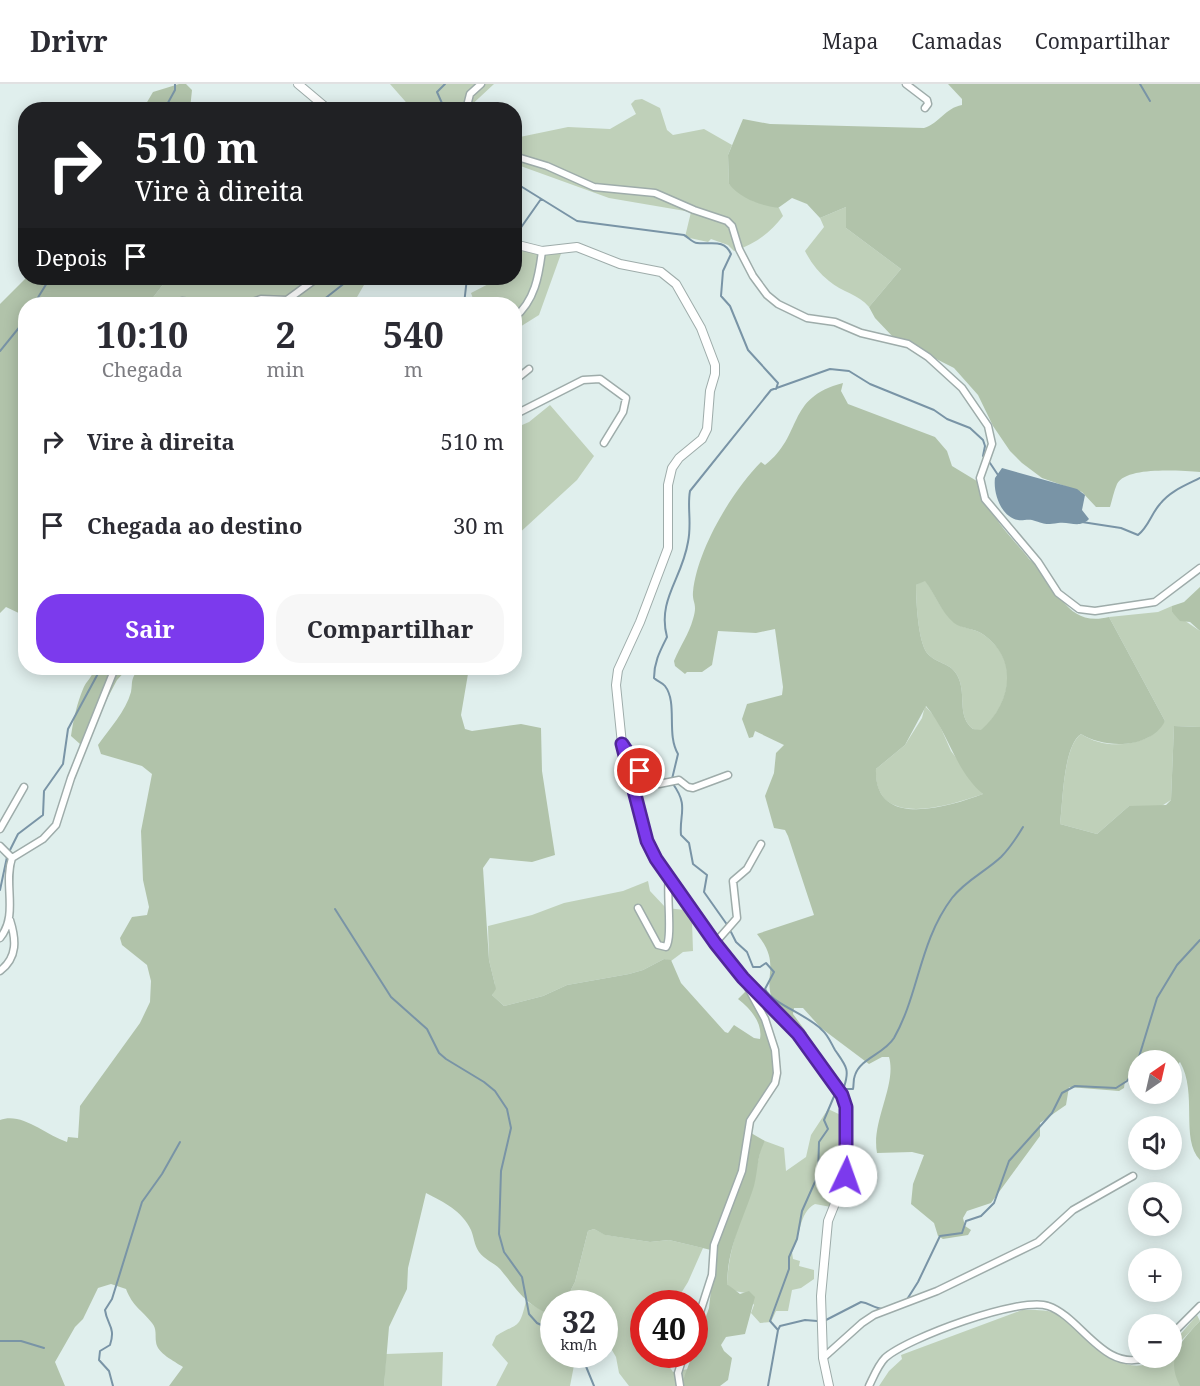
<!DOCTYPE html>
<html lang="pt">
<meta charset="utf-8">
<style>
body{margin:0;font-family:"Noto Serif",serif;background:#f7f7f7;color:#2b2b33;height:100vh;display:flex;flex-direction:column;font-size:22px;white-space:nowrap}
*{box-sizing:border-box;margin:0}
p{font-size:20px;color:#7c7c81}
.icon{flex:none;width:33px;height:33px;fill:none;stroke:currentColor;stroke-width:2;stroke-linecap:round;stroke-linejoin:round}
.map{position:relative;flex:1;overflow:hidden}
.sheet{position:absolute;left:18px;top:213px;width:504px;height:378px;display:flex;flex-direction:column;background:#fff;border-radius:24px;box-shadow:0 3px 15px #0003}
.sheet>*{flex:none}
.banner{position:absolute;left:18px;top:18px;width:504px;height:183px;border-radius:24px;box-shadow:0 3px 15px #0003;background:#202124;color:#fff;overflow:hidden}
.needle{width:39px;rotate:34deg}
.buttons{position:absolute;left:1128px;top:966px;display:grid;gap:12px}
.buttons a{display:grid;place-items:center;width:54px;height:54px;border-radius:50%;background:#fff;box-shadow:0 3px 15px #0003;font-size:30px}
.speed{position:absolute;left:540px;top:1206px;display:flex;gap:12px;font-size:30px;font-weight:700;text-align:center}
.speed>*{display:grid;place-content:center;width:78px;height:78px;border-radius:50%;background:#fff;box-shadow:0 3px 15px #0003;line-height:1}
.speed small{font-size:15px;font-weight:400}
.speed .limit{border:9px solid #d22;background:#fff;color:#111}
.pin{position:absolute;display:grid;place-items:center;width:51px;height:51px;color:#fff;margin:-26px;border:3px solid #fff;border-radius:50%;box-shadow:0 2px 6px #0007}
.me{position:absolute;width:66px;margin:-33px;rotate:3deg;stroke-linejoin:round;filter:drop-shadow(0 0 4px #0008)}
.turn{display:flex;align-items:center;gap:21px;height:126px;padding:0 18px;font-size:27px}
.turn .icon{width:78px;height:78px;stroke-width:2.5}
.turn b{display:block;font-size:42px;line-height:51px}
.then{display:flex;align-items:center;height:57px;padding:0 18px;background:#0003;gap:12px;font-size:22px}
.eta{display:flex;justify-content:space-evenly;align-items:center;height:102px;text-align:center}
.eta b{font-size:36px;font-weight:700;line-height:42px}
.button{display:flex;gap:12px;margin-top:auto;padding:12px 18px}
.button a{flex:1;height:69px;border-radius:24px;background:#7c3aed;color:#fff;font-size:24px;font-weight:700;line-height:69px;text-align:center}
.button a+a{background:#f7f7f7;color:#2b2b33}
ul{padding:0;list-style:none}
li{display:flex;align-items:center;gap:18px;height:84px;padding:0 18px}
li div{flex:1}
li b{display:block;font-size:22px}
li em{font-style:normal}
header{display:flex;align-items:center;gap:36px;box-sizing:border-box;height:84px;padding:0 30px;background:#fff;border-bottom:2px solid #e1e1e2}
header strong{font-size:28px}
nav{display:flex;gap:33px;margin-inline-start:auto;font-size:21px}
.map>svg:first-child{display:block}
.green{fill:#bfd0b9}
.forest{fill:#b1c3aa;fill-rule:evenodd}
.water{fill:#7994a6}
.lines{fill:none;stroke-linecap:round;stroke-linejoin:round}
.stream{stroke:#7994a6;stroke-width:2}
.minor-casing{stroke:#9eacaa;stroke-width:9}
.tertiary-casing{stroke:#9eacaa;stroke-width:10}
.minor{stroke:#fff;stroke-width:6}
.tertiary{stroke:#fff;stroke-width:8}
.route-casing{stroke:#51269a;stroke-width:15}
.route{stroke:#7c3aed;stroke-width:10}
</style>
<header>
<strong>Drivr</strong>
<nav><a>Mapa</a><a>Camadas</a><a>Compartilhar</a></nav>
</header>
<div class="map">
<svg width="1200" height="1302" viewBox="0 0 1200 1302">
<rect width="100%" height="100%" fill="#e0efed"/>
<path class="green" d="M390,0H494L466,26L412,25Z
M642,15L660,24L667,46L673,51L704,45L732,61L728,71L729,100L753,117L779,124L783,132C770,149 755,160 734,167L728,161L711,155L708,158L685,153L691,128L609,114L515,80V54L568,43L610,45L636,30L631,20L635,16Z
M846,123V144L901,185L869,223C858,210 842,208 829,197C819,189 811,179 805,167L824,143L820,134Z
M521,165L562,167L539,231L515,246L514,220H475L471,209L500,194H514L515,177Z
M168,194H368L353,220H148Z
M550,321L594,372L577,396L515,453V344L529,338Z
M925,496C935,510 941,527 954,538C962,545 975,544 984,551C1020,576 1011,620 981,647L973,645C958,633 965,615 960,598C954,577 938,582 927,569C918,557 916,516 916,501Z
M1172,522V528L1200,547V643L1174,642L1171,716L1160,723L1129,722L1097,750L1060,740C1063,718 1063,663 1081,650C1101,663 1125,663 1147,654C1154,651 1160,642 1165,637L1109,533L1158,528Z
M925,622L937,635L951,667L983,710C949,722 873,746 876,685L905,661L922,634Z
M648,797L650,807L666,824L685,826L692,837L693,867L683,868L671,877L664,875L643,886L629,890L567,901L543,912L504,922L492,911L495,901L489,876L488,842L532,831L564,819L623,807Z
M828,1025L843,1032L841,1093L831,1123L815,1120C798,1129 801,1153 792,1168L793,1175L800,1177L799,1182L814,1186V1195L801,1204L792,1206L788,1227H776L771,1238L760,1239L751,1229L754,1221L746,1209L734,1207L727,1200C729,1152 753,1109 761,1063L765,1057L784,1064L786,1087L806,1073L811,1051Z
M594,1145L606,1151L650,1158L669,1156L703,1164L688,1198L675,1219L644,1220V1270L676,1271L669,1282L673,1288L688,1285L681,1302H629L619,1289L616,1273L605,1254L604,1220L564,1219L575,1198L588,1147Z
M526,1217L550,1231L553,1230L554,1270L576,1271L570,1302H496L508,1279L492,1261L496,1252C518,1238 519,1247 526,1217Z
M1022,1226C1036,1226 1050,1225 1063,1232C1089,1246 1122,1302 1157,1274H1172V1260L1197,1231L1200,1237L1181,1257L1180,1302H879L889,1287L902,1275L901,1271Z
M443,1268L442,1302H384L386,1270Z"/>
<path class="forest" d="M179,0H186L192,6L190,25H143L153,8Z
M948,0H1200V388C1181,387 1127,382 1117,400C1114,407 1112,416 1110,423H1096L1082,408L1042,394L1022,379L1010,367L993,342L978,311L954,284L893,253L875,234L869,223L901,185L846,144V123L820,134L807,120L792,114L778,124C760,121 741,115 729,100L728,71L743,35L770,40L924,44C940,39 945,24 962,21V15Z
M26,194H168L148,220H26L25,532L6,523L0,529V220Z
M843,299L841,307L848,320L935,353L947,367L952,382L985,402C982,427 1015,456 1029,475L1034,479H1040C1058,508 1068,543 1109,533L1165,637C1151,665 1105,665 1081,650C1063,662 1063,718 1060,740L1097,750L1129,722L1166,721L1171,716L1174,642L1200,643V1076C1180,1055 1198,1009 1180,978L1172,986V976H1138V989L1125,997L1124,1004L1119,1007L1069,1003L1066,1021L1040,1039V1052L991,1119L967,1127L963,1134L965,1142L971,1146L968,1151L943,1155L938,1152L934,1139L911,1120L913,1100L924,1071L912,1068L877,1069C871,1038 897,1001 889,973H882L869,980L821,944L803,924H794L793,930L807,949L796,954C789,942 779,930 773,917C762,892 782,881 757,850L814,831L788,752L785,746L774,744L765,712L774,689L776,669L784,661L755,647L753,653L749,654L742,635L747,620L782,611L783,603L775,545L756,549L718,547L712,581L702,588H687L685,590L675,582L674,577C680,562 689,550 693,535C698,519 692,519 693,508C697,466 732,407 761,378L765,381C804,351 785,314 843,299ZM925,497C935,510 941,528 954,539C962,545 975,544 984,551C1019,576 1011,620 981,646L973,645C958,633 965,615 960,598C954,577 938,582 927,569C918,557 916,516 916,501ZM926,622C949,649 955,687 983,710C948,723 874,746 876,685L905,661Z
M1200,503V547L1190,538L1180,537L1172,528V522L1184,518Z
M94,584H128L117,596L85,657L80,660L71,652C73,637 77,619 83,605C86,597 93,593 94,584Z
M132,584H469L461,631L465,645L472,647L521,640L541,644L542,687L555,771L532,778L490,774L483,784L489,876L496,905L492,911L504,922L543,912L567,901L629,890L643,886L664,875L671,876L681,899L725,948L728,949L734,941L754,954L760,955C763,939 750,924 738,915L745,908C770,918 773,970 778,994L752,1039L751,1049L765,1057C757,1071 758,1087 754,1102C743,1137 728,1161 727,1200L740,1210L749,1207L755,1213L745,1250L726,1253L721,1261L724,1267L732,1274L728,1296L720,1302H681L709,1224L715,1169L711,1166L669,1156L650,1158L605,1151L594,1145L588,1147L575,1198L564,1219L554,1220L553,1230L550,1231C522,1217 519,1208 500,1185C493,1178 485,1176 479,1168C474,1161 474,1153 471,1146C462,1127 444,1118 426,1109L408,1184L407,1205L389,1243L384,1302H169L183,1283C174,1277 157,1269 156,1258C155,1251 157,1245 152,1239C141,1225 133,1223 126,1205L111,1200L98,1204L83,1235L75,1243L55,1278L65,1302H0V1036C22,1028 44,1050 67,1058L68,1053L78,1054L80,1022L140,939L150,918L151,897L147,881L122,861L120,854L132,833L147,831L149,823L143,796L141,747L152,690L142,682L101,670L98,661C109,645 126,627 131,608C133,598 130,598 137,586Z
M1200,1237V1302H1180C1165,1274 1181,1257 1200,1237Z"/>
<path class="water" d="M1002,384L1077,405L1085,411L1082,426L1089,435C1079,445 1070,437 1058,439C1044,441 1046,440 1032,436C1027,435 1022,437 1018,436C1001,433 993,409 995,394Z"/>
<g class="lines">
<path class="stream" d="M445,0L437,8L445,26
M1140,0L1150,17
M164,26L175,6V0
M514,98L577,137L684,151C688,153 693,159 697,159C710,161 724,154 731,170L723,187L721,212L730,222L748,266L778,299L776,305
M515,152L541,115
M34,220L50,194
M318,220L351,194
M464,220L467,194
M0,267L26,235
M990,379L998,391
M1082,438L1121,444L1138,451C1149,442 1151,430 1160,420C1170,407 1186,401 1200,394
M672,695L678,670C666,650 678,619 665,602C662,598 658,598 654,594C654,578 660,567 667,553C657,516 682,495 688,458C692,439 687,423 690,407L771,306L830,285L849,287L870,300L934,326L947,335L970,344L983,356L985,362L983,372
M673,700C689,722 679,730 681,751L689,759L693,780L707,791L704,808L728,842
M9,768L18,750L43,731L44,707L63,680L68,645L101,584
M0,806L7,773
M335,825L391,913L427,945L439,969L446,975L484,998L495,1007L507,1025L511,1044L501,1087L499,1150L504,1168L522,1193L529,1230L537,1239L554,1247
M731,848L736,858L747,868L753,883H760L766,879L774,888L765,905C771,919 810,932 822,946C828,951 831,959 835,966C846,982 850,985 844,1003
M843,1005H853C854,1001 853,996 855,991C861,974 884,970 894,954C919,910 919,858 952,814C966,796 985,788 1001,773C1010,764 1017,753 1023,743
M906,1217L918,1198L940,1152L962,1149L966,1137L981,1132L994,1119L1009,1077L1052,1029L1062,1009L1075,1002L1116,1004L1127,997L1135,986L1157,914L1177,881L1200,856
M826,1236L861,1218C870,1219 874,1225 884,1225
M778,1246L770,1237L789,1185V1173L797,1155L802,1127L818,1091L819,1058L828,1045L824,1036L835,1010
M778,1246L780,1242L805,1236L817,1237
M0,1257H21L44,1264
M573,1270L574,1278L585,1280L594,1302
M113,1302L109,1287L99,1276L100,1267L110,1261C116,1243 107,1241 105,1226L112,1215L142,1118L162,1090L180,1058
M768,1302L778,1246"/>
<g class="minor-casing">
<path id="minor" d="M906,0L927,16L928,20L925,24
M466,26L470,10L481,0
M514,72L547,82L594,103L655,109L694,126L727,137L732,142L739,165L753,192L767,211L778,220L807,234L835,238L861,249L908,260L928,273L962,304L988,342L992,360L980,394L985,415L1038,478L1058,509L1079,525L1095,527L1155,518L1200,484
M171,220L182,217L207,220
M247,220L261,215L287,216L317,194
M514,234C535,217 539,191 542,167
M514,297L529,285
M514,331L583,296L600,295L626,314L623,328L604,359
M624,663L644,692L659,700L679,696L688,703L693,704L728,691
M0,745L24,703
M0,762L12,774
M638,824L658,861L666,863C673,854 666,809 669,793
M0,854C19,831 3,800 12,774L43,755L56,741L71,694L115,584
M715,859L737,834L733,797L747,785L761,760
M0,887C18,873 16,855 10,836
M694,1247L712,1191L714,1161L742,1087L750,1037L775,999L777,989L775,966L765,935L746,900
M1172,1250L1200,1222
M823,1274L862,1239L874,1231L937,1207L1038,1158L1073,1126L1133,1092
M680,1302L678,1289L684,1270
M869,1302C873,1294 878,1281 885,1274C907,1254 1021,1212 1048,1222C1081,1233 1103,1288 1145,1274"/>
</g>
<g class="tertiary-casing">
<path id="tertiary" d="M298,0L329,26
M514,160L542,167L577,163L620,180L661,188L676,200L701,244L715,281V290L710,307L707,345L702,355L679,374L672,384L668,401V464L640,538L618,586L616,601L622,660L647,757L656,775L693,829L743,894L798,950L835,1002L846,1023V1092L828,1137L821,1212L823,1274L829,1302"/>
</g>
<use href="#minor" class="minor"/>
<use href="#tertiary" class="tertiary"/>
</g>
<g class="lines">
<g class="route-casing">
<path id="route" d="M640,687L622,660L647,757L656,775L715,859L743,894L798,950L842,1011L846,1023V1092"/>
</g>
<use href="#route" class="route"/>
</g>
</svg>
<div class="buttons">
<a><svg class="needle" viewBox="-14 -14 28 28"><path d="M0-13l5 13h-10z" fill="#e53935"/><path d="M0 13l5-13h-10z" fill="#7c7c81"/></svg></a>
<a><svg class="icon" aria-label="sound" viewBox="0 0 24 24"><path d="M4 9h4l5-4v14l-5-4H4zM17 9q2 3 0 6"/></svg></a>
<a><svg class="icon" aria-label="search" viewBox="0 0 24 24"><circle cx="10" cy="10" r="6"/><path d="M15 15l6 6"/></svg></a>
<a>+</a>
<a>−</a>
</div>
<div class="speed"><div>32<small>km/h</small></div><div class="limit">40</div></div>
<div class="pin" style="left:640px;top:687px;background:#d93025"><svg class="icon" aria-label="arrive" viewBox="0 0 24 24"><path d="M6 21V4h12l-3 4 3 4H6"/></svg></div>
<svg class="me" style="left:846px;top:1092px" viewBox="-20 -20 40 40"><circle r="19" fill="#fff"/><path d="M0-13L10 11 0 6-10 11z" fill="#7c3aed"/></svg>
<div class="banner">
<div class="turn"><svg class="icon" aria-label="right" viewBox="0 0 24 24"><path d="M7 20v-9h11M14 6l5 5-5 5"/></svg><div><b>510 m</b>Vire à direita</div></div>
<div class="then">Depois<svg class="icon" aria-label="arrive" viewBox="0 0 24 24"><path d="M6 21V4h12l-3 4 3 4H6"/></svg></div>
</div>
<section class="sheet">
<div class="eta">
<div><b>10:10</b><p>Chegada</p></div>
<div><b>2</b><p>min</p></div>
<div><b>540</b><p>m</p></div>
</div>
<ul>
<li><svg class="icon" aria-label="right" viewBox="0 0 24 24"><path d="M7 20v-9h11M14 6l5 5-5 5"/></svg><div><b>Vire à direita</b></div><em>510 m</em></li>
<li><svg class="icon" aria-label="arrive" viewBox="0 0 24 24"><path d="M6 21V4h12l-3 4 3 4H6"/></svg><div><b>Chegada ao destino</b></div><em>30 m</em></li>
</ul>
<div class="button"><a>Sair</a><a>Compartilhar</a></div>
</section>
</div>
